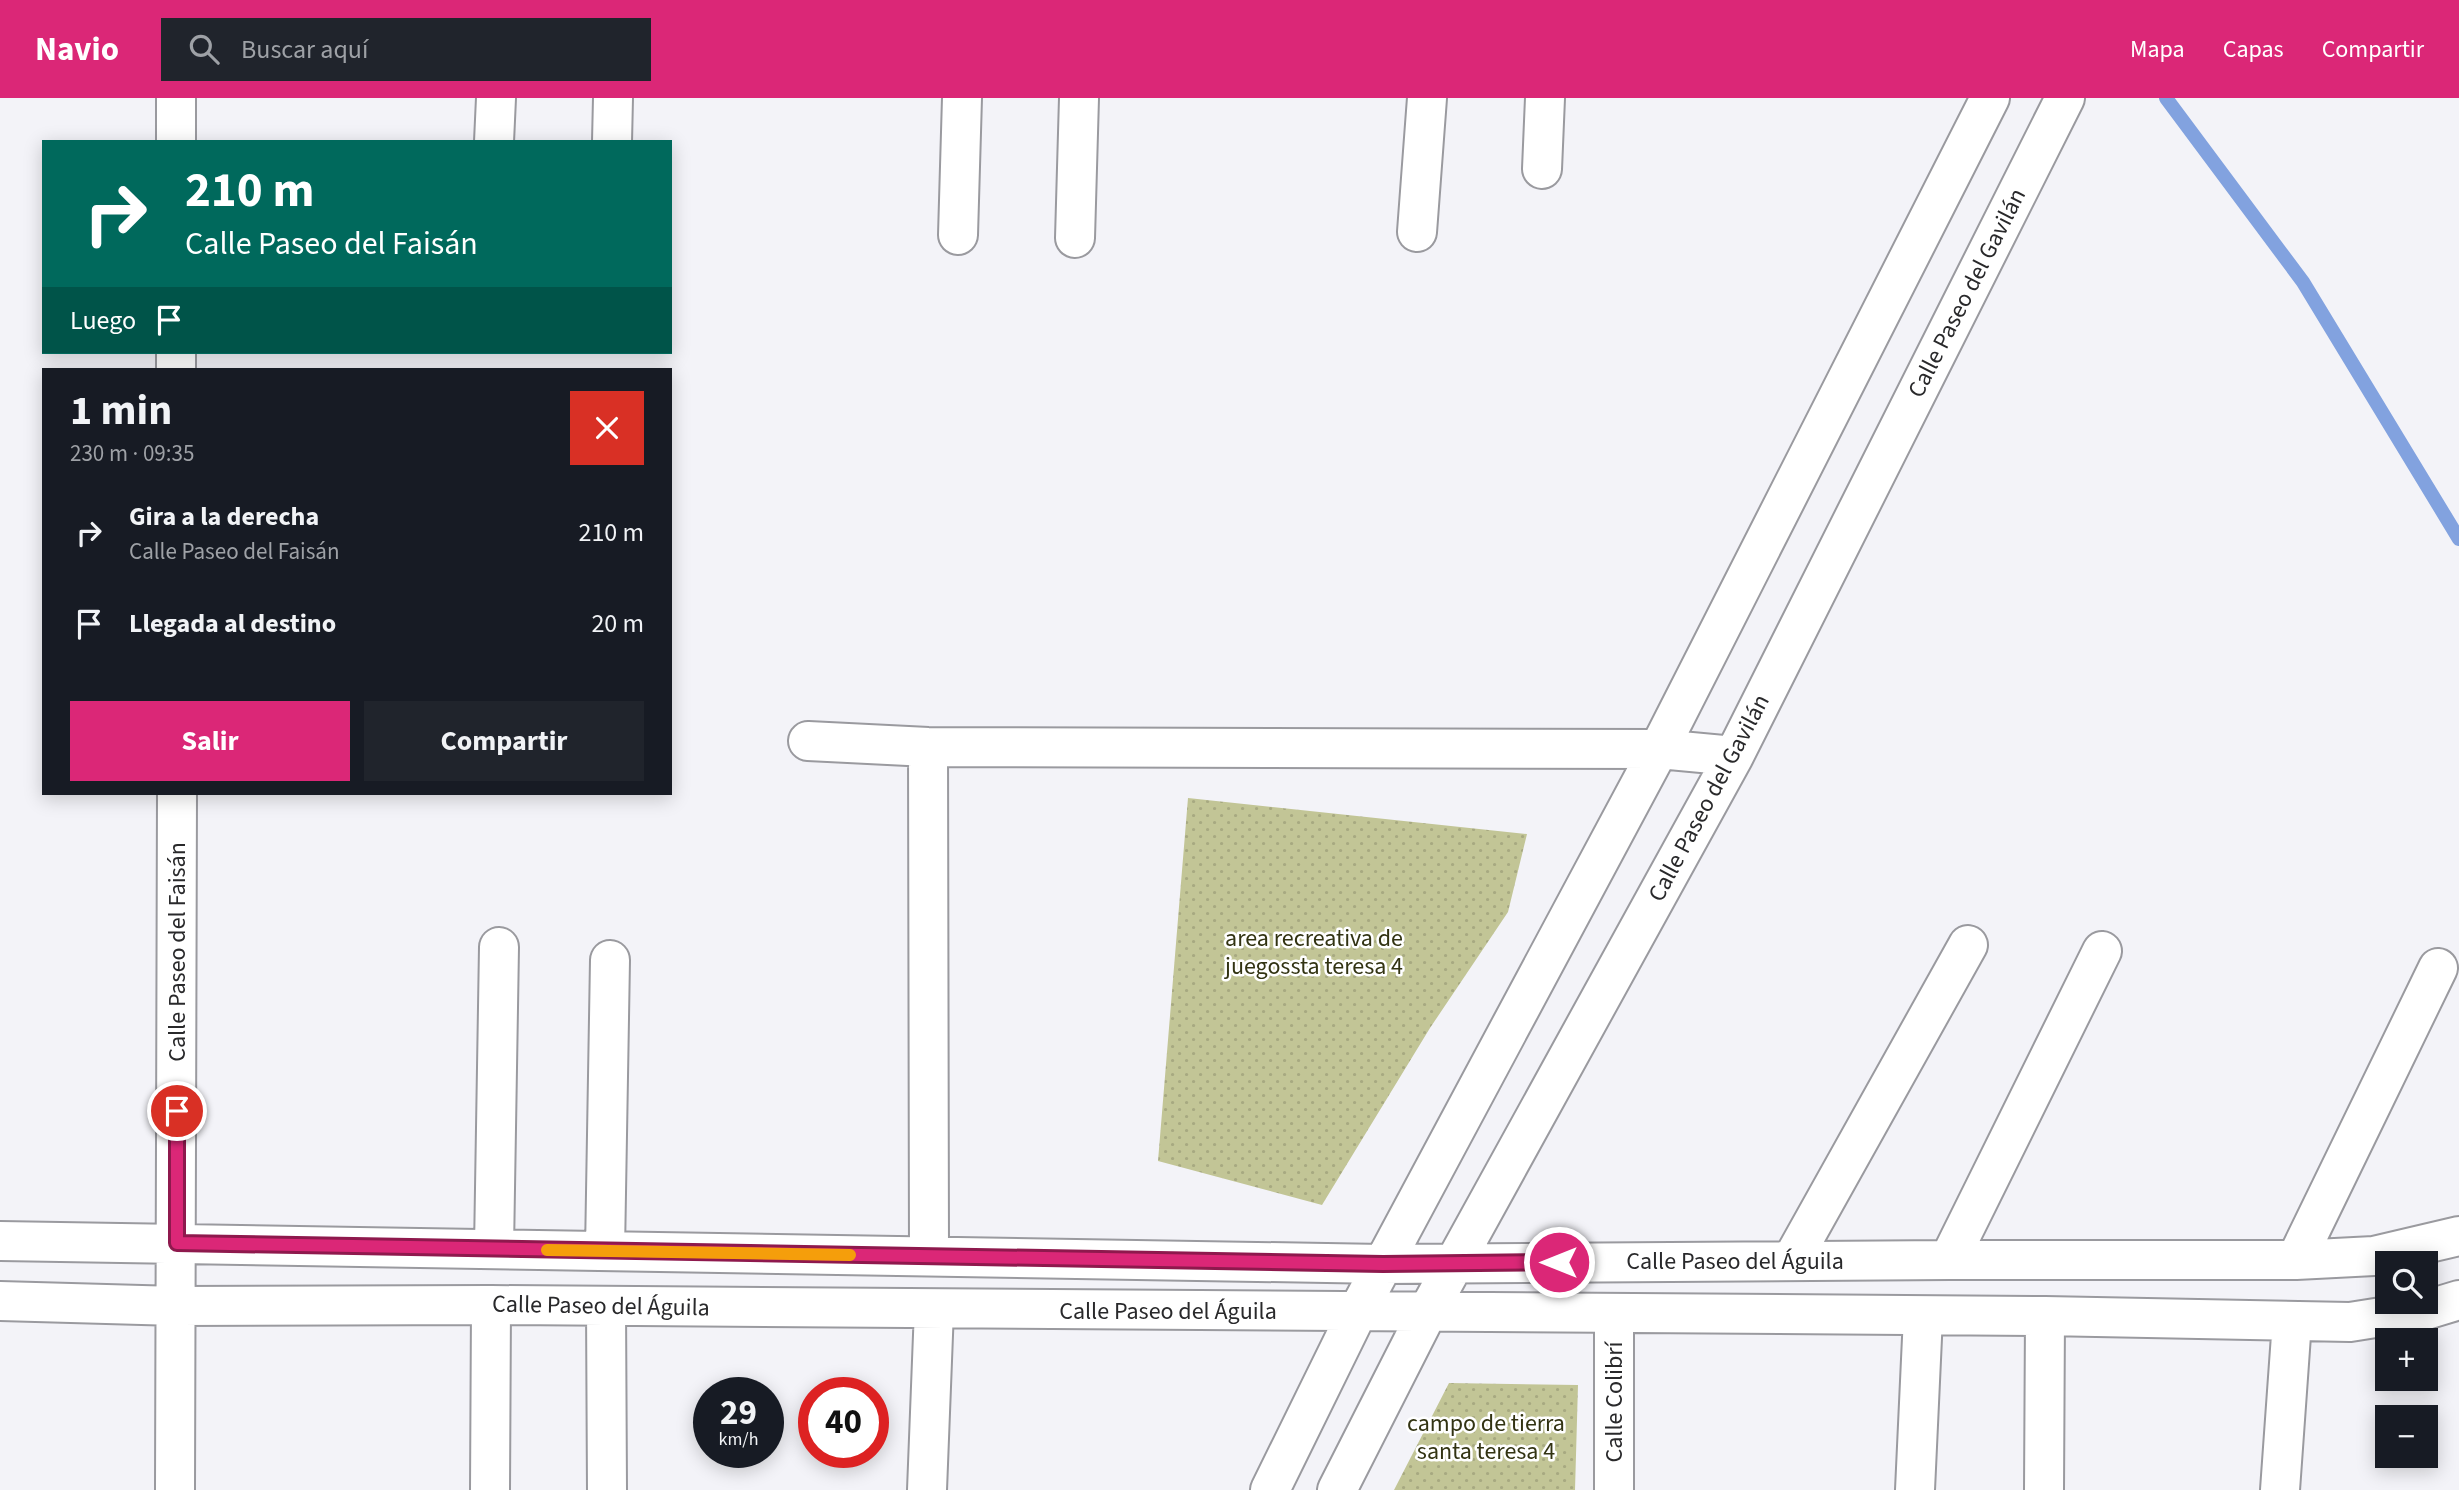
<!DOCTYPE html>
<html lang="es">
<meta charset="utf-8">
<style>
body{margin:0;font-family:"Source Sans 3",sans-serif;background:#20242c;color:#f1f3f6;height:100vh;display:flex;flex-direction:column;font-size:26px;white-space:nowrap}
*{box-sizing:border-box;margin:0}
p{font-size:23px;color:#9ea1a6}
.icon{flex:none;width:38px;height:38px;fill:none;stroke:currentColor;stroke-width:2;stroke-linecap:round;stroke-linejoin:round}
.map{position:relative;flex:1;overflow:hidden}
.details{position:absolute;left:42px;top:270px;width:630px;height:427px;display:flex;flex-direction:column;background:#171b24;border-radius:0px;box-shadow:0 4px 18px #0003}
.details>*{flex:none}
.guide{position:absolute;left:42px;top:42px;width:630px;height:214px;border-radius:0px;box-shadow:0 4px 18px #0003;background:#00695c;color:#fff;overflow:hidden}
.buttons{position:absolute;left:2375px;top:1153px;display:grid;gap:14px}
.buttons a{display:grid;place-items:center;width:63px;height:63px;border-radius:0px;background:#171b24;box-shadow:0 4px 18px #0003;font-size:35px}
.speed{position:absolute;left:693px;top:1279px;display:flex;gap:14px;font-size:35px;font-weight:700;text-align:center}
.speed>*{display:grid;place-content:center;width:91px;height:91px;border-radius:50%;background:#171b24;box-shadow:0 4px 18px #0003;line-height:1}
.speed small{font-size:18px;font-weight:400}
.speed .limit{border:10px solid #d22;background:#fff;color:#111}
.pin{position:absolute;display:grid;place-items:center;width:60px;height:60px;color:#fff;margin:-30px;border:4px solid #fff;border-radius:50%;box-shadow:0 2px 7px #0007}
.me{position:absolute;width:77px;margin:-38px;rotate:270deg;stroke-linejoin:round;filter:drop-shadow(0 0 5px #0008)}
.turn{display:flex;align-items:center;gap:24px;height:147px;padding:0 28px;font-size:32px}
.turn .icon{width:91px;height:91px;stroke-width:2.5}
.turn b{display:block;font-size:49px;line-height:60px}
.then{display:flex;align-items:center;height:66px;padding:0 28px;background:#0003;gap:14px;font-size:26px}
.round{display:grid;place-items:center;flex:none;width:74px;height:74px;border-radius:0px;background:#20242c}
.overview{display:flex;align-items:center;justify-content:space-between;height:119px;padding:0 28px}
h1{font-size:42px;font-weight:700;line-height:52px}
.action{display:flex;gap:14px;margin-top:auto;padding:14px 28px}
.action a{flex:1;height:80px;border-radius:0px;background:#db2777;color:#fff;font-size:28px;font-weight:700;line-height:80px;text-align:center}
.action a+a{background:#20242c;color:#f1f3f6}
ul{padding:0;list-style:none}
li{display:flex;align-items:center;gap:21px;height:91px;padding:0 28px}
li div{flex:1}
li b{display:block;font-size:26px}
li em{font-style:normal}
header{display:flex;align-items:center;gap:42px;box-sizing:border-box;height:98px;padding:0 35px;background:#db2777;color:#fff}
header strong{font-size:33px}
nav{display:flex;gap:38px;margin-inline-start:auto;font-size:24px}
.search{width:490px;height:63px;background:#20242c;display:flex;align-items:center;gap:18px;box-sizing:border-box;padding:0 24px;border-radius:0px;color:#9ea1a6;font-size:26px}
.map>svg:first-child{display:block}
.park{fill:url(#park-dots)}
.lines{fill:none;stroke-linecap:round;stroke-linejoin:round}
.stream{stroke:#82a2df;stroke-width:14}
.minor-casing{stroke:#9a9a9f;stroke-width:42}
.minor{stroke:#fff;stroke-width:38}
.route-casing{stroke:#8e194d;stroke-width:18}
.route{stroke:#db2777;stroke-width:12}
.slow{stroke:#f59e0b;stroke-width:12}
.labels{text-anchor:middle;dominant-baseline:central;stroke-width:5;stroke-linejoin:round;paint-order:stroke}
.street-label{font-size:24px;fill:#29292b;stroke:#fff}
.park-label{font-size:24px;fill:#323312;stroke:#fff}
</style>
<header>
<strong>Navio</strong>
<div class="search"><svg class="icon" aria-label="search" viewBox="0 0 24 24"><circle cx="10" cy="10" r="6"/><path d="M15 15l6 6"/></svg>Buscar aquí</div>
<nav><a>Mapa</a><a>Capas</a><a>Compartir</a></nav>
</header>
<div class="map">
<svg width="2459" height="1392" viewBox="0 0 2459 1392">
<defs>
<pattern id="park-dots" width="8" height="8" patternUnits="userSpaceOnUse" patternTransform="scale(1.75)"><rect width="8" height="8" fill="#c2c596"/><path d="M2 2h.1M6 6h.1" fill="none" stroke="#a7a981" stroke-width="1.8" stroke-linecap="round"/></pattern>
</defs>
<rect width="100%" height="100%" fill="#f3f3f8"/>
<path class="park" d="M1188,700L1527,736L1508,814L1430,930L1322,1107L1158,1063Z
M1449,1285L1578,1287L1575,1392H1394Z"/>
<g class="lines">
<path class="stream" d="M2166,0L2303,184L2459,441"/>
<g class="minor-casing">
<path id="minor" d="M176,0V44
M494,44L496,0
M612,44L613,0
M1542,71L1545,0
M1417,134L1427,0
M958,137L962,0
M1075,140L1079,0
M176,254V271
M808,643L928,649L1659,651L1734,658
M928,649L929,1158
M0,1143L1383,1166L1949,1162H2296L2374,1158L2459,1138
M494,1151L499,849
M605,1153L610,862
M1792,1162L1968,847
M1949,1162L2102,853
M2296,1162L2438,870
M0,1203L177,1208L491,1207L2045,1218L2350,1224L2426,1212L2459,1202
M606,1208L607,1392
M175,1392L177,695
M490,1392L491,1207
M927,1392L934,1211
M1270,1392L1357,1215L1659,651L1990,0
M1337,1392L1427,1215L1734,658L2065,0
M1614,1392V1216
M1915,1392L1923,1218
M2044,1392L2045,1218
M2280,1392L2292,1223"/>
</g>
<use href="#minor" class="minor"/>
</g>
<g class="lines">
<g class="route-casing">
<path id="route" d="M177,1013V1145L1383,1166L1559,1164"/>
</g>
<use href="#route" class="route"/>
<path class="slow" d="M547,1152L850,1157"/>
</g>
<g class="labels">
<g class="street-label">
<text transform="translate(1967 195) rotate(-63)">Calle Paseo del Gavilán</text>
<text transform="translate(1709 700) rotate(-62)">Calle Paseo del Gavilán</text>
<text transform="translate(177 854) rotate(-90)">Calle Paseo del Faisán</text>
<text x="1735" y="1163">Calle Paseo del Águila</text>
<text transform="translate(601 1208) rotate(1)">Calle Paseo del Águila</text>
<text x="1168" y="1213">Calle Paseo del Águila</text>
<text transform="translate(1614 1304) rotate(-90)">Calle Colibrí</text>
</g>
<g class="park-label">
<text x="1314" y="840">area recreativa de<tspan x="1314" dy="28">juegossta teresa 4</tspan></text>
<text x="1486" y="1325">campo de tierra<tspan x="1486" dy="28">santa teresa 4</tspan></text>
</g>
</g>
</svg>
<div class="buttons">
<a><svg class="icon" aria-label="search" viewBox="0 0 24 24"><circle cx="10" cy="10" r="6"/><path d="M15 15l6 6"/></svg></a>
<a>+</a>
<a>−</a>
</div>
<div class="speed"><div>29<small>km/h</small></div><div class="limit">40</div></div>
<div class="pin" style="left:177px;top:1013px;background:#d93025"><svg class="icon" aria-label="arrive" viewBox="0 0 24 24"><path d="M6 21V4h12l-3 4 3 4H6"/></svg></div>
<svg class="me" style="left:1559px;top:1164px" viewBox="-20 -20 40 40"><circle r="17" fill="#db2777" stroke="#fff" stroke-width="3"/><path d="M0-11L8 9 0 5-8 9z" fill="#fff"/></svg>
<div class="guide">
<div class="turn"><svg class="icon" aria-label="right" viewBox="0 0 24 24"><path d="M7 20v-9h11M14 6l5 5-5 5"/></svg><div><b>210 m</b>Calle Paseo del Faisán</div></div>
<div class="then">Luego<svg class="icon" aria-label="arrive" viewBox="0 0 24 24"><path d="M6 21V4h12l-3 4 3 4H6"/></svg></div>
</div>
<section class="details">
<div class="overview"><div><h1>1 min</h1><p>230 m · 09:35</p></div><a class="round" style="background:#d93025;color:#fff"><svg class="icon" aria-label="close" viewBox="0 0 24 24"><path d="M6 6l12 12M18 6L6 18"/></svg></a></div>
<ul>
<li><svg class="icon" aria-label="right" viewBox="0 0 24 24"><path d="M7 20v-9h11M14 6l5 5-5 5"/></svg><div><b>Gira a la derecha</b><p>Calle Paseo del Faisán</p></div><em>210 m</em></li>
<li><svg class="icon" aria-label="arrive" viewBox="0 0 24 24"><path d="M6 21V4h12l-3 4 3 4H6"/></svg><div><b>Llegada al destino</b></div><em>20 m</em></li>
</ul>
<div class="action"><a>Salir</a><a>Compartir</a></div>
</section>
</div>
